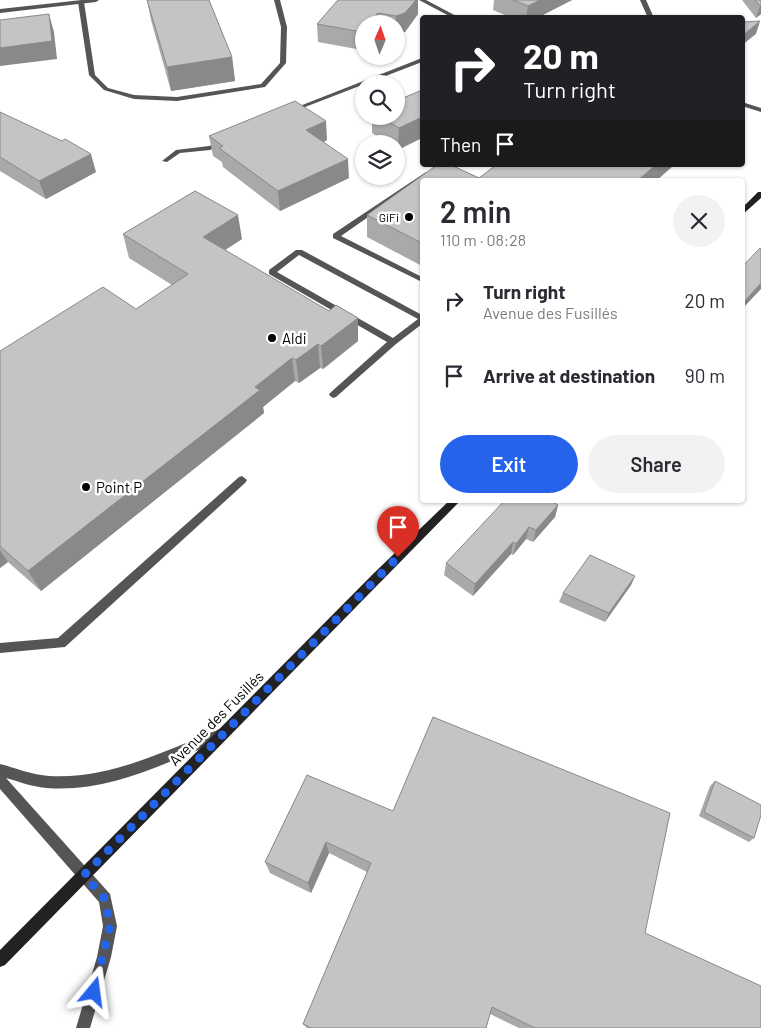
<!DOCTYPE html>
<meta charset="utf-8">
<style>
body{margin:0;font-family:Barlow,sans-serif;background:#f2f2f3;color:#2b2b33;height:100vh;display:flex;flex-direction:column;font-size:19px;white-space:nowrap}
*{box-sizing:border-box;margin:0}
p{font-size:16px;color:#7c7c81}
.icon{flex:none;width:28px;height:28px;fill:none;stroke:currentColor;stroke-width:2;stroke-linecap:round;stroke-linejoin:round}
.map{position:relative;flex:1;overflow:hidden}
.side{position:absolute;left:420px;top:178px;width:325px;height:325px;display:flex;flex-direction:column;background:#fff;border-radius:5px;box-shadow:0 1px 4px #0004}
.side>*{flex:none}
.guide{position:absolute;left:420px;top:15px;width:325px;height:152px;border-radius:5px;box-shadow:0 1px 4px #0004;background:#202124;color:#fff;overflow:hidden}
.needle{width:32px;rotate:2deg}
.fabs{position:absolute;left:355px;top:15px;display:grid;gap:10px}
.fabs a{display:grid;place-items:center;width:50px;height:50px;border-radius:50%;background:#fff;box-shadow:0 1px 4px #0004;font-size:25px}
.pin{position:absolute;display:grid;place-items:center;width:42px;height:42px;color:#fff;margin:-51px -21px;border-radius:50% 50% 50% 0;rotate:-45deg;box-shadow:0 0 5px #0007}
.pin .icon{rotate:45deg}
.me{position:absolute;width:55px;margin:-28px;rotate:16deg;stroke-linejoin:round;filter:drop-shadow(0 0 4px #0008)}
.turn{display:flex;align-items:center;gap:18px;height:105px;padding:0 20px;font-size:22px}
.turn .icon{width:65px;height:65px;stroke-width:2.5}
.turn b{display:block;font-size:35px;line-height:42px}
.then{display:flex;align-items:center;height:48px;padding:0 20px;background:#0003;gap:10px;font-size:19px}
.round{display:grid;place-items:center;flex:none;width:52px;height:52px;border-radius:26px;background:#f2f2f3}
.headline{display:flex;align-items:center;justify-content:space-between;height:85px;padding:0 20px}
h1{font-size:30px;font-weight:600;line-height:38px}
.primary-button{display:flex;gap:10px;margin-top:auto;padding:10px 20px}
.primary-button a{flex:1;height:58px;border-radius:30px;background:#2563eb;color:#fff;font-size:20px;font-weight:600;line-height:58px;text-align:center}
.primary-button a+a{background:#f2f2f3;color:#2b2b33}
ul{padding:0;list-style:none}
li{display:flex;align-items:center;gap:15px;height:75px;padding:0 20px}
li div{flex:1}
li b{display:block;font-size:19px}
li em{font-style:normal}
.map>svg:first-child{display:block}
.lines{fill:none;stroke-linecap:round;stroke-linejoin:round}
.lane{fill:#555;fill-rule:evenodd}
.street{fill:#555;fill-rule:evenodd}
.secondary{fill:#222;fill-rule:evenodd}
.wall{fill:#a9a9a9}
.shaded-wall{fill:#898989}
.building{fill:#c4c4c4;stroke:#898989}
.route{stroke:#2563eb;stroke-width:9;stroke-dasharray:0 16.2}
.poi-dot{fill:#000;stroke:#fff;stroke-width:2}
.labels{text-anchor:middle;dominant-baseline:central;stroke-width:5;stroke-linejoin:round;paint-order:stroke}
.far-poi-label{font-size:12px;fill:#000;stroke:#fff;text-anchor:end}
.poi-label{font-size:15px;fill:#000;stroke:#fff;text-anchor:start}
.street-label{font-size:15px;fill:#000;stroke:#fff}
</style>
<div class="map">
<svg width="761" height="1028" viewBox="0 0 761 1028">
<rect width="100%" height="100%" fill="#fff"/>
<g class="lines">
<path class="lane" d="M81,0L84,2L95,75L108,88L134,95L177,97L261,84L280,63L281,27L274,0H280L287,27L286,63L265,87L177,101L134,99L104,90L89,75L78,2Z
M426,172L431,173L341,236L422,277V282L333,238V234Z
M296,250H302L422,315V324L396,344L336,397L333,398L329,395L330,393L387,342L269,274V270ZM299,255L418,319L393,338L277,272Z
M242,476L247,480L245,483L65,647L0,653V643L58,638L239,477Z"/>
<path class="street" d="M82,0H99L96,2L0,13V9Z
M419,0H426L460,18H453Z
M640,0H646L654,18H648Z
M422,58V62L292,112L287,111Z
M742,102L761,108V112L742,106Z
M223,140L225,141V143L210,150L180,153L167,162L162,161L176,150L209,146Z
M222,728L226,730L228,734L226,738C170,761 110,793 47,788C33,787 20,782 6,778L110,894L117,926L111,957L90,1028H76L97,957L103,926L99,902L0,789V764C16,768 32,775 49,776C109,780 167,750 222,728Z"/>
<path class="secondary" d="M758,192H761V198L742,215V208Z
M450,500H461L5,965L0,967V950L374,573Z"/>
</g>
<path class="wall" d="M147,0L232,57L235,81L171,91L151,20Z
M338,0H418V14L405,32L396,24H364V48L362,50L318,42L317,24Z
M494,0H572L537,18H512L493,10Z
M742,0H761V14L756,18Z
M422,90L398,150L396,148V144H389L372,133V116H396Z
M0,112L96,172L46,199L0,171Z
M209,136L327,140L324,142L349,178L280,211L223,167L222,162L213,156Z
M437,165H451L479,178L496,165H674L657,180H422V266L367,237V215Z
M123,234L242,239L225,250L358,341L323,369L320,368L299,383L295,381L263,407L264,413L41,591L8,562L0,568V351L136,309L172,285L129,258Z
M558,505L555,517L533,542L526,539L513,555L511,554L473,596L444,575L446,563Z
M635,576L631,585L605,622L559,602L563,593Z
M307,775L645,933L761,1028H519L490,1014L486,1028H307L303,1024L367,872L329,853L311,893L270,873L265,862Z
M715,781L754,838L749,842L699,816L710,786Z"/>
<path class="shaded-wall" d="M416,0H418V14L405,32L396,34V16Z
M540,0H572L537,18H526L528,6Z
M761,5V14L756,18L760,6Z
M378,13V24H368Z
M49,14L54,32L57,59L0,66V48Z
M760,21L756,34L742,45V36Z
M364,29V48L362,50V32Z
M232,57L235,81L171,91L167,67Z
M422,117V138L398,150L399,128Z
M326,121L327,140L307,149L306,130Z
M91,154L96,172L46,199L39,181Z
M348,159L349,178L280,211L278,191Z
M656,165H674L657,180H638Z
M238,215L242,239L208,261L203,237Z
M761,283V289L742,309V304Z
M358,318V341L323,369L321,346Z
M318,344L320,368L299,383L296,360Z
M292,358L295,381L263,407L264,413L41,591L28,571L255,387Z
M558,505L555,517L533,542L536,530Z
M529,527L526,539L513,555L516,544Z
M513,542L511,554L473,596L475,584Z
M0,550L8,562L0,568Z
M635,576L631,585L605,622L609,613Z
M326,842L329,853L311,893L308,883Z"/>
<path class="building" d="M147,0H209L232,57L167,67Z
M338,0H416L405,13L396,16L378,13L368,24H364V29L362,32L317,24Z
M513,0H540L528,6Z
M755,0H761V5L760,6Z
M49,14L52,41L0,48V20Z
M760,21L742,36V22Z
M422,90V117L399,128L379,116H396V101Z
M295,101L326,121L306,130L348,159L278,191L219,148L223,146L209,136Z
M0,112L62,141L65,139L91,154L39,181L0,157Z
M437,165H451L479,178L496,165H656L638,180H422V243L367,215Z
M195,191L238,215L203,237L329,311L336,305L358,318L321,346L318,344L296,360L292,358L255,387L260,390L28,571L0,546V351L103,287L136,309L188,274L123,234Z
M760,248L761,249V283L742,304V267Z
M505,500H550L558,505L536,530L529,527L516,544L513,542L475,584L446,563Z
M590,555L635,576L609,613L563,593Z
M433,717L670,813L645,933L761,986V1028H535L492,1007L486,1028H311L303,1024L371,863L326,842L308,883L265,862L307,775L393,811Z
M715,781L761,805V815L754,838L704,812Z"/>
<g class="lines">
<path class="route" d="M94,992L110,926L105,899L84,875L398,557"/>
</g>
<g class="poi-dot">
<circle cx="409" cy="217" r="5"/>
<circle cx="272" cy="338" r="5"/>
<circle cx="86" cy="487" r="5"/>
</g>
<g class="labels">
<g class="far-poi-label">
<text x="399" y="217">GiFi</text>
</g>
<g class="poi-label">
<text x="282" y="338">Aldi</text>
<text x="96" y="487">Point P</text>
</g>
<g class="street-label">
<text transform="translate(216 718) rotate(-45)">Avenue des Fusillés</text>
</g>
</g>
</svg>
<div class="fabs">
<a><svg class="needle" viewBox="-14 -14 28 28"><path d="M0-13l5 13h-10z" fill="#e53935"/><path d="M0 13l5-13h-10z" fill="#7c7c81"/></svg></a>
<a><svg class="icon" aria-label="search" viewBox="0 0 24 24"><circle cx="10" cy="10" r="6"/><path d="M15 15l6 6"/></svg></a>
<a><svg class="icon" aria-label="layers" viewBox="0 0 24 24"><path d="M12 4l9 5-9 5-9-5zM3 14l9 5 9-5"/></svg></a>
</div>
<div class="pin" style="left:398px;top:557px;background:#d93025"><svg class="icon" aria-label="arrive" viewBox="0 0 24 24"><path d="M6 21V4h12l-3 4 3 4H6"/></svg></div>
<svg class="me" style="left:94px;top:992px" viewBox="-20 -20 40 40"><path d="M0-17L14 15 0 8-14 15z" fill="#2563eb" stroke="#fff" stroke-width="4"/></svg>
<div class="guide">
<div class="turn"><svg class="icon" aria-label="right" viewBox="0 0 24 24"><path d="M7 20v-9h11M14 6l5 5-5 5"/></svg><div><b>20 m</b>Turn right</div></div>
<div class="then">Then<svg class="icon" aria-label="arrive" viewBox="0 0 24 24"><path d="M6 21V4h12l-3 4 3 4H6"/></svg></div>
</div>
<section class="side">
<div class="headline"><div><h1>2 min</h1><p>110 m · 08:28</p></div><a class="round"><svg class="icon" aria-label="close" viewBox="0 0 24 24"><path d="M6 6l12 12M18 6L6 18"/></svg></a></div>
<ul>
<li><svg class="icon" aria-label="right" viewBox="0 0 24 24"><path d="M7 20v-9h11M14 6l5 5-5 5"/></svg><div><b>Turn right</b><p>Avenue des Fusillés</p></div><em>20 m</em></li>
<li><svg class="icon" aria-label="arrive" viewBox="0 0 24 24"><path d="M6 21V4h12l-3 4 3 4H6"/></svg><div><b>Arrive at destination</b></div><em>90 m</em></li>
</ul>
<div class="primary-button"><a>Exit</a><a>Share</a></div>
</section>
</div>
